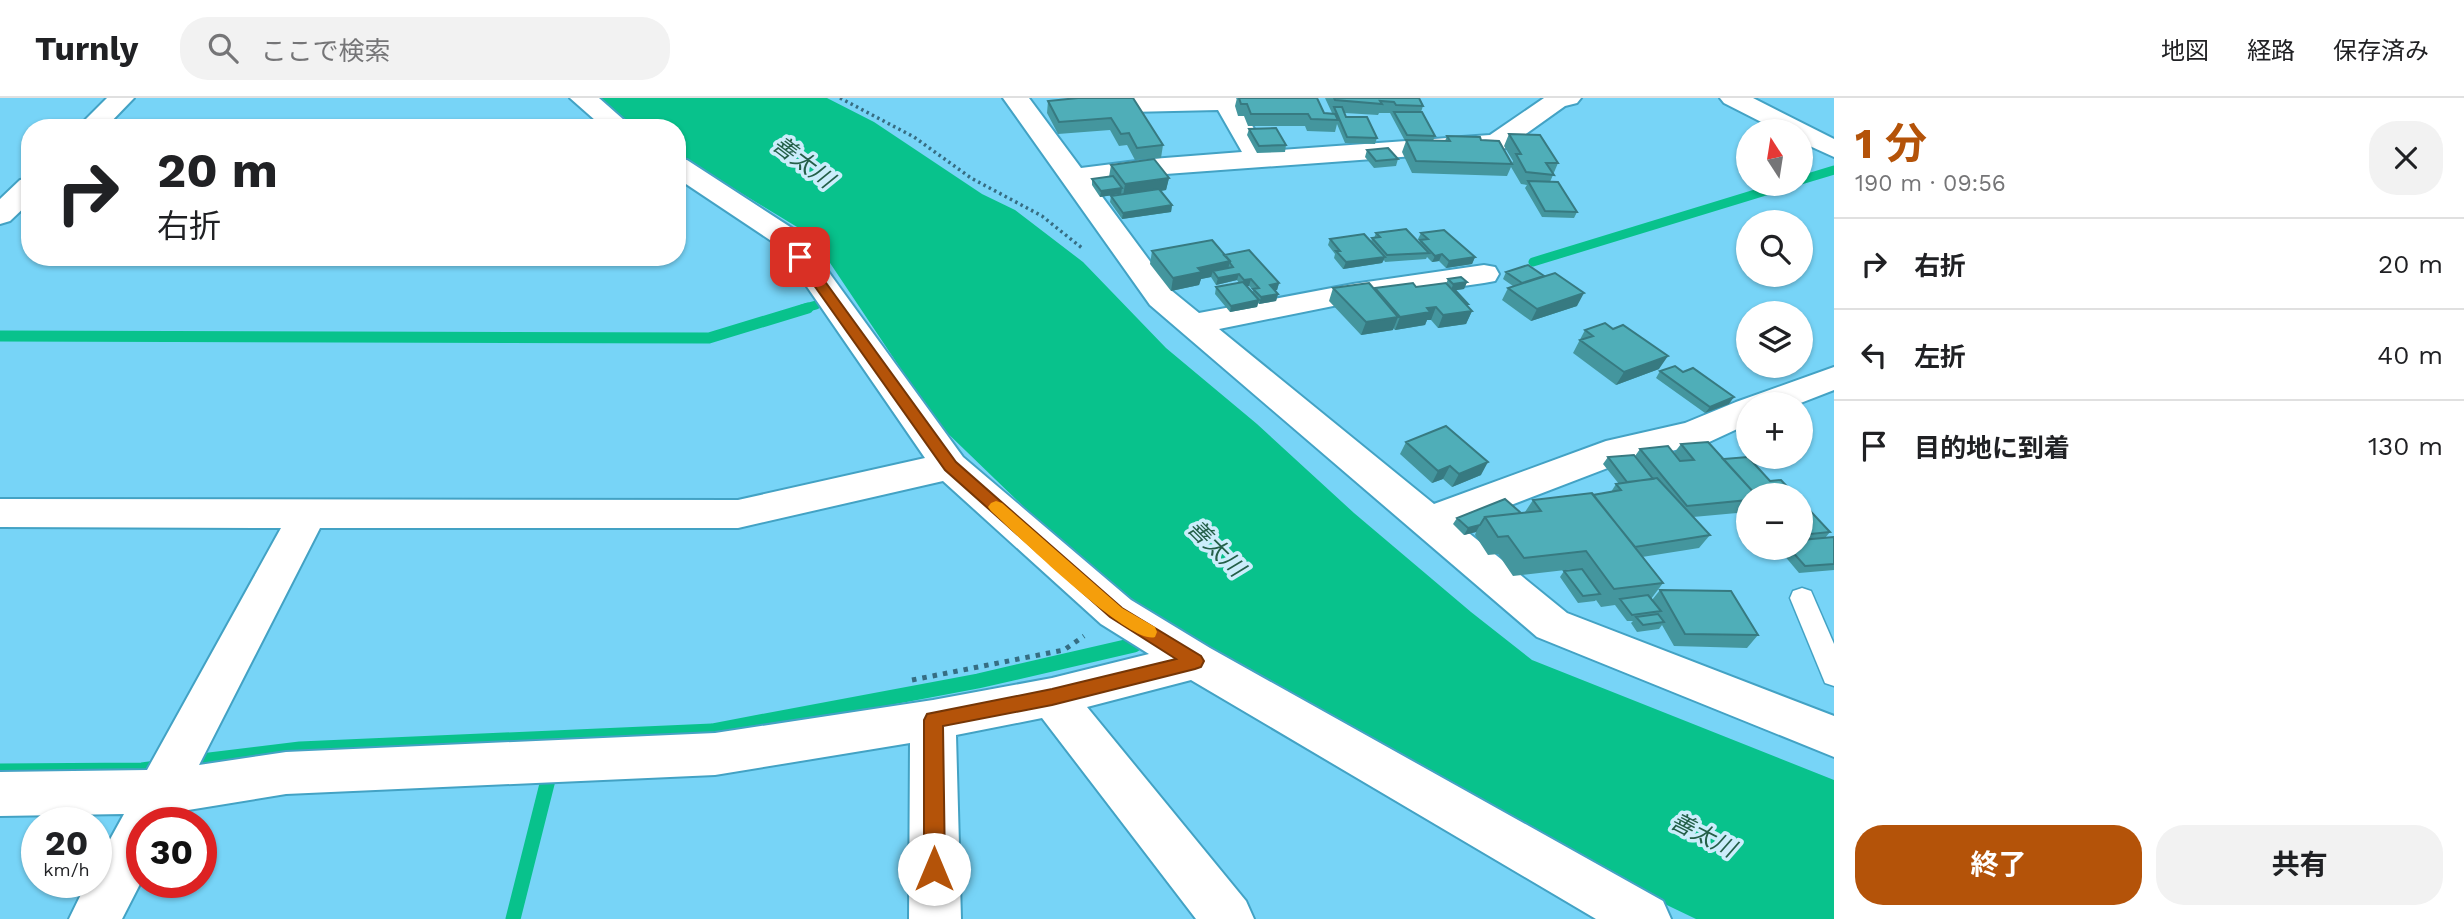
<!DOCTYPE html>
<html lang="ja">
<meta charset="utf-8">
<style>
body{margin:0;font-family:"Work Sans","Noto Sans JP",sans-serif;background:#f2f2f2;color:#202124;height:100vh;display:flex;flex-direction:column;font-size:26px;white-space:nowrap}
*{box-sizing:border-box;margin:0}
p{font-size:23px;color:#757577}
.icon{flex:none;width:38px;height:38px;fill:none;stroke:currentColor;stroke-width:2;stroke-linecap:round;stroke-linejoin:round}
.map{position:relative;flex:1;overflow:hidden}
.sheet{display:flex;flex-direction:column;background:#fff;width:630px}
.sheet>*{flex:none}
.guide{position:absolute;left:21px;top:21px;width:665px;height:147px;border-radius:28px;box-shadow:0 2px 5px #0004;background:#fff;color:#202124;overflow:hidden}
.needle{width:46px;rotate:348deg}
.tools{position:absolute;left:1736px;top:21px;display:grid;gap:14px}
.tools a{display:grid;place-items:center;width:77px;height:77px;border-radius:50%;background:#fff;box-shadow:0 2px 5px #0004;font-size:35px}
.speed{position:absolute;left:21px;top:709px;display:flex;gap:14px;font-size:35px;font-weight:700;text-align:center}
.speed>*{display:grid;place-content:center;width:91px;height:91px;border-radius:50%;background:#fff;box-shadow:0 2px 5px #0004;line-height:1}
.speed small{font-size:18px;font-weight:400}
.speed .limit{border:10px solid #d22;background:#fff;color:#111}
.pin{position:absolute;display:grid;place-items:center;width:60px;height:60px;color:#fff;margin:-30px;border-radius:14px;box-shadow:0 4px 10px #0006}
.me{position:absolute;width:77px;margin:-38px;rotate:0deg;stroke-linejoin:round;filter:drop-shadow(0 0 5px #0008)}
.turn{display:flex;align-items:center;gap:24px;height:147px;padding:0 21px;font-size:32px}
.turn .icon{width:91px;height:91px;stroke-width:2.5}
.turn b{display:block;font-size:49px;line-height:60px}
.round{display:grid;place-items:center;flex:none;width:74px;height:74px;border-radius:28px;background:#f2f2f2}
.headline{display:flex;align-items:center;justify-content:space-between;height:119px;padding:0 21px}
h1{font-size:42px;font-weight:700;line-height:52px;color:#b45309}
.action{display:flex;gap:14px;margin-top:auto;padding:14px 21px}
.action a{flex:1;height:80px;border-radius:28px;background:#b45309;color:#fff;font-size:28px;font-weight:700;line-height:80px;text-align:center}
.action a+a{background:#f2f2f2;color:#202124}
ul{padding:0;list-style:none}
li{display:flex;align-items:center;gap:21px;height:91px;padding:0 21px;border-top:2px solid #e0e0e0}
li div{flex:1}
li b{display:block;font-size:26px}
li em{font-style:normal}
header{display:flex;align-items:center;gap:42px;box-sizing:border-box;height:98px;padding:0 35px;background:#fff;border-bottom:2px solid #e0e0e0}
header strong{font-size:33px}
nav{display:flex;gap:38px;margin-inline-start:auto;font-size:24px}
.search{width:490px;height:63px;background:#f2f2f2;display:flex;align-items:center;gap:18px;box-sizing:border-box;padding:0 24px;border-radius:28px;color:#757577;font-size:26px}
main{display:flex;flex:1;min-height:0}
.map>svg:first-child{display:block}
.water{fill:#08c28c}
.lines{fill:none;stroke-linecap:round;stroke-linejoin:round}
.stream-far2{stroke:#08c28c;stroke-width:9}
.stream-far1{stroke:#08c28c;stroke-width:11}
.stream{stroke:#08c28c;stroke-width:15}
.lane-casing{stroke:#43a2c4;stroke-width:3}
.street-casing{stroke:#43a2c4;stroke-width:4}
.path-far1{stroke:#366d82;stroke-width:3.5;stroke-dasharray:2.5 3.5;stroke-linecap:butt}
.path{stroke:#366d82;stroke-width:5;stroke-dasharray:4.5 6;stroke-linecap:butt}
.lane{fill:#fff;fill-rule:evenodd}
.street{fill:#fff;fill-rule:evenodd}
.wall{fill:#44969e;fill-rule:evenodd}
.shaded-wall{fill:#377a81}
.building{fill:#4faeb8;stroke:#377a81;stroke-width:2}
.route{fill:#b45309;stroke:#753606;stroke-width:2}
.slow{fill:#f59e0b}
.labels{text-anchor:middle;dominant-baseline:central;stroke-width:7;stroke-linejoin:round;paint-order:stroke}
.water-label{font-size:23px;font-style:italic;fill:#245f48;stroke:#cbedfb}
</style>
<header>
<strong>Turnly</strong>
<div class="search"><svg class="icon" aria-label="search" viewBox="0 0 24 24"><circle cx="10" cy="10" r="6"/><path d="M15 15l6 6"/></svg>ここで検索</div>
<nav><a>地図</a><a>経路</a><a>保存済み</a></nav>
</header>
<main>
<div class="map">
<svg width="1834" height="821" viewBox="0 0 1834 821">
<rect width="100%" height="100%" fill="#77d4f7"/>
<path class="water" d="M598,0H827L874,24L982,96L1015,112L1083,164L1166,250L1257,326L1354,415L1471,514L1532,562L1834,682V821H1696L1625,787L1138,519L937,325L820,150L802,132L677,56V30H636Z"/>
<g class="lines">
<path class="stream-far2" d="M1801,82L1834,72
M1533,164L1788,86
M802,211L816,207"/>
<path class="stream-far1" d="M0,238L709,240L808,210"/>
<path class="stream" d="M185,665L300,651L712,633L978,583L1134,547L1148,537
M0,673L142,672L164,669
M513,821L548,682"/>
<g class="lane-casing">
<path id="lane" d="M1802,490L1811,493L1834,546V588L1825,585L1790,500L1793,493Z"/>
</g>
<g class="street-casing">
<path id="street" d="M107,0H134L105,30H77Z
M570,0H599L633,30H604Z
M1003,0H1029L1081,70L1152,61L1242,54L1218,12L1085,15L1076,12L1072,7L1076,2L1083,0H1236L1267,53L1490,37L1544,0H1581L1577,5L1565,8L1506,50L1497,52L1152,77L1092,85L1172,193L1199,215L1353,186L1484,167L1495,169L1499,176L1495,183L1484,185L1353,204L1219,231L1434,406L1606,343L1685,325L1736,304L1834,269V292L1798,306H1748V326L1707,345L1626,363L1459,427L1567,515L1834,618V659L1537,539L1150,207Z
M1720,0H1753L1834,41V59L1801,44V33H1779L1724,5Z
M677,60L687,62L801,136L963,359L1131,502L1210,550L1663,803L1671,821H1596L1191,582L1087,609L1246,803L1254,821H1196L1042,620L956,637L961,821H909L910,645L715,677L286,696L176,714L170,724H142V782L122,821H69L87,784H96V767L124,716L0,718V674L147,672L281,430L0,429V401L738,402L925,360L779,148L677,80ZM943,383L1101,526L1149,556L1052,580L933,602L715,635L286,654L199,667L320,430H738Z
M30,80V104L10,123L0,126V101L20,82Z"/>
</g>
<path class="path-far1" d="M840,0L914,39L971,80L1042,118L1082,150"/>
<path class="path" d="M912,582L1064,552L1084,538"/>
<use href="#lane" class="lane"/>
<use href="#street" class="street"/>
</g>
<path class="wall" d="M1078,0L1163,47L1161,60L1135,62L1127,47L1119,48L1110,32L1058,36L1047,15L1048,3Z
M1237,0H1317L1324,15H1332L1325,0H1419L1423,8L1421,14L1435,38L1433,43H1445L1447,38L1481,42L1512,65L1513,63L1504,48L1509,36L1558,65L1550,84L1577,114L1574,120L1542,119L1525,90L1527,87L1521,86L1511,69L1507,78L1412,75L1402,54L1406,43H1405L1390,15H1379L1378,17L1345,15L1346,19L1377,40L1375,46L1345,45L1337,26L1335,34L1307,33L1305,28H1248L1244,18H1238L1235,8Z
M1249,31L1286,47L1285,54L1257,55L1247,37Z
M1367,52L1398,61L1396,68L1374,70L1365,59Z
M1111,67L1169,80L1166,92L1161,93L1172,107L1171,114L1122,121L1110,104L1111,98L1121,96V95L1100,99L1092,87V81L1109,79Z
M1376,135L1419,144L1420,143L1418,141L1421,135L1475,159L1472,166L1446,170L1439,163L1432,164L1427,159L1426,161L1385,164L1384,162L1382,165L1343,171L1334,160L1335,156L1328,147L1330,141L1371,144L1372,140H1374Z
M1152,153L1224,157L1279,185L1277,192H1275L1278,196L1276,203L1259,206L1258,205L1257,209L1230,214L1215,196L1216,189L1239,185L1237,182L1216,187L1211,179L1201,181L1199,187L1171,193L1150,166ZM1246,188H1249L1253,192L1252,195Z
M1506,174L1577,208L1531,223L1502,202L1508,190L1513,188L1503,181Z
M1448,181L1467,184L1464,191L1455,192L1472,213L1466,226L1438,230L1431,222H1427L1425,227L1395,232L1393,230V232L1361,237L1329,203L1333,190L1375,192V190L1416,189L1446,186Z
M1613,231L1659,271L1616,287L1573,255L1585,232Z
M1660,273L1729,306L1705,315L1656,280Z
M1406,344L1481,377L1452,389L1443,381L1432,385L1400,356Z
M1681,346L1723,361L1770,383L1795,397H1748V414L1693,419L1710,437L1699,450L1642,459L1663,485L1651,501L1652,502L1660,492L1758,537L1747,550L1674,548L1662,527L1659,531L1637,534L1631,525L1633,523H1627L1615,507L1601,509L1596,502L1595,503L1578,505L1560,479L1564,473L1574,471L1513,478L1498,456L1488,457L1475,437L1476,434L1464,437L1453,426L1457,420L1525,414L1533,402L1593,397L1611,394L1616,386H1619L1603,366L1608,359L1635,358L1640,351L1674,355Z
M1801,403L1830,434L1825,440L1834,439V472L1799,475L1778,450H1801Z"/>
<path class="shaded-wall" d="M1169,80L1166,92L1123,98L1125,86Z
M1122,90L1121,96L1100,99L1101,93Z
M1172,107L1171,114L1122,121L1123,115Z
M1442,156L1439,163L1432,164L1435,158Z
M1385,159L1382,165L1343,171L1346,164Z
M1475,159L1472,166L1446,170L1449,163Z
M1230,163L1227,176L1213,173L1211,179L1201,181L1199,187L1171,193L1173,180L1198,170Z
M1239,176L1237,182L1216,187L1218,180Z
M1251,181L1249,188L1242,189L1244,182Z
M1467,184L1464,191L1451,193L1453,186Z
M1279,185L1277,192L1268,194L1270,187Z
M1584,195L1577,208L1531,223L1537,211Z
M1278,196L1276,203L1259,206L1261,199Z
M1259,202L1257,209L1230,214L1231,208Z
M1436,209L1431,222H1427L1425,227L1395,232L1400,219L1427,210Z
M1472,213L1466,226L1438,230L1443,217Z
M1398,219L1393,232L1361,237L1366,224Z
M1668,258L1659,271L1616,287L1624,274Z
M1734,299L1729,306L1705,315L1710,309Z
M1488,364L1481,377L1452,389L1459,376Z
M1450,368L1443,381L1432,385L1438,373Z
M1480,427L1476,434L1464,437L1468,430Z"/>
<path class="building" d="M1078,0H1133L1163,47L1137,50L1129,35L1121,36L1111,20L1059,24L1048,3Z
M1239,0H1317L1324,15L1335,16L1338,22L1311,21L1308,16H1251L1247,6H1241Z
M1334,0H1419L1423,8L1396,7L1394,4L1380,3L1382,6L1335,2Z
M1334,9H1342L1346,19H1367L1377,40L1347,39Z
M1394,14H1422L1435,38L1407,37Z
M1276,30L1286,47L1259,48L1249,31Z
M1509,36L1540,37L1558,65H1546L1554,77L1526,74L1516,56H1521Z
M1447,38L1480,39L1481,42L1499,43L1512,66L1416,63L1406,42L1450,43Z
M1388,50L1398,61L1376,63L1367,52Z
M1154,61L1169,80L1125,86L1111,67Z
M1113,78L1122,90L1101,93L1092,81Z
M1528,83L1558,84L1577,114L1545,113Z
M1159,91L1172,107L1123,115L1111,98Z
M1406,131L1429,155L1387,157L1372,140L1380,139L1376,135Z
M1444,132L1475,159L1449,163L1442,156L1435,158L1420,142L1428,141L1421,135Z
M1364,136L1385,159L1346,164L1336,153H1340L1330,141Z
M1212,142L1230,163L1198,170L1202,174L1173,180L1152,153Z
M1249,152L1279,185L1270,187L1278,196L1261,199L1253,191L1259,190L1251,181L1244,182L1239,176L1218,180L1213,173L1233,169L1230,165V163L1224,157Z
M1528,167L1544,178L1522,185L1506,174Z
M1555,175L1584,195L1537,211L1508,190Z
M1461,179L1467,184L1453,186L1448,181Z
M1243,184L1259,202L1231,208L1216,189Z
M1369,185L1398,219L1366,224L1333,190Z
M1413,185L1416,189L1446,185L1472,213L1443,217L1436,209L1427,210L1430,214L1400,219L1375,190Z
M1453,192H1455L1468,206H1466Z
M1605,225L1613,231L1623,227L1668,258L1624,274L1580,242L1593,238L1585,232Z
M1675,268L1683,274L1693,270L1734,299L1710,309L1660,273Z
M1446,328L1488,364L1459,376L1450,368L1438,373L1406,344Z
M1708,344L1756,397H1748V402L1687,408L1640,351L1668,348L1680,363L1694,362L1681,346Z
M1634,357L1653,381L1627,384L1608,359Z
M1748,359L1770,383L1781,382L1795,397H1756L1723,361Z
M1657,380L1710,437L1635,449L1593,397L1621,392L1616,386Z
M1592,395L1663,485L1614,491L1586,453L1524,460L1508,438L1498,439L1485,419L1541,413L1533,402Z
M1505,401L1521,415L1485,419L1480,427L1468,430L1457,420Z
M1801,403L1830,434L1801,437Z
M1834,439V466L1805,468L1789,450H1801V442Z
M1582,471L1600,496L1583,498L1564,473Z
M1660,492L1731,493L1758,537L1685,536Z
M1648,497L1661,513L1632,517L1620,501Z
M1658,516L1664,524L1643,527L1636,519Z"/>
<path class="route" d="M800,155L805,156L956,364L1122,510L1201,558L1204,563L1201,569L1195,571L1052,607L943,628L945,771L942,778L934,781L927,778L924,771V622L927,616L1052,591L1176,561L1110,519L945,372L794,159Z"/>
<path class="slow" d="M996,403L1002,405L1122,510L1155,529L1157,534L1155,539C1130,548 1014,434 991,413L988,409L991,405Z"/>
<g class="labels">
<g class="water-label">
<text transform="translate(803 64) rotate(37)">善太川</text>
<text transform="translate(1216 450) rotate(45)">善太川</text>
<text transform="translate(1703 737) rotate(27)">善太川</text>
</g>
</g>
</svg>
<div class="tools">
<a><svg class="needle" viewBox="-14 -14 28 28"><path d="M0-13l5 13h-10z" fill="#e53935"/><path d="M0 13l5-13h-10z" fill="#757577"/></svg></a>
<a><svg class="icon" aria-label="search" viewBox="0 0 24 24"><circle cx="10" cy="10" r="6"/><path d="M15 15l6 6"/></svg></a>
<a><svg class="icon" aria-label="layers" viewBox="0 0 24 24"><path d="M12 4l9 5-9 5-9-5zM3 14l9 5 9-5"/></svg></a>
<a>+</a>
<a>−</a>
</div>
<div class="speed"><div>20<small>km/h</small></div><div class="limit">30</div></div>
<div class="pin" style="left:800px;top:159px;background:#d93025"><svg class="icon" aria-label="arrive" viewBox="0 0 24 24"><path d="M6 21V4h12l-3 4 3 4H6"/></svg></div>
<svg class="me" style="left:934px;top:771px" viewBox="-20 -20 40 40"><circle r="19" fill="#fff"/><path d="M0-13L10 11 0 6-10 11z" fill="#b45309"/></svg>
<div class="guide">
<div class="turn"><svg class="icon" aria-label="right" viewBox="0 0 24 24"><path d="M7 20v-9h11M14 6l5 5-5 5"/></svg><div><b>20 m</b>右折</div></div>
</div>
</div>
<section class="sheet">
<div class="headline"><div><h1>1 分</h1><p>190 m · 09:56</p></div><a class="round"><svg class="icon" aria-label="close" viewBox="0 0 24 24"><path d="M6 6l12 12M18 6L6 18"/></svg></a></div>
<ul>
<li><svg class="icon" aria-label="right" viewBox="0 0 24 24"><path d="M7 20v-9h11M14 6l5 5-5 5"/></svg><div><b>右折</b></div><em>20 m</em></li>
<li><svg class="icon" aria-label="left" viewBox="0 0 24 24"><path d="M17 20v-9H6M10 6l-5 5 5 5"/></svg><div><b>左折</b></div><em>40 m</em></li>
<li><svg class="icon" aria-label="arrive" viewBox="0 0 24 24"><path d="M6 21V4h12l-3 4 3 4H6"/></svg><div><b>目的地に到着</b></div><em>130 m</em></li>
</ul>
<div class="action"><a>終了</a><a>共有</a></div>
</section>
</main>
